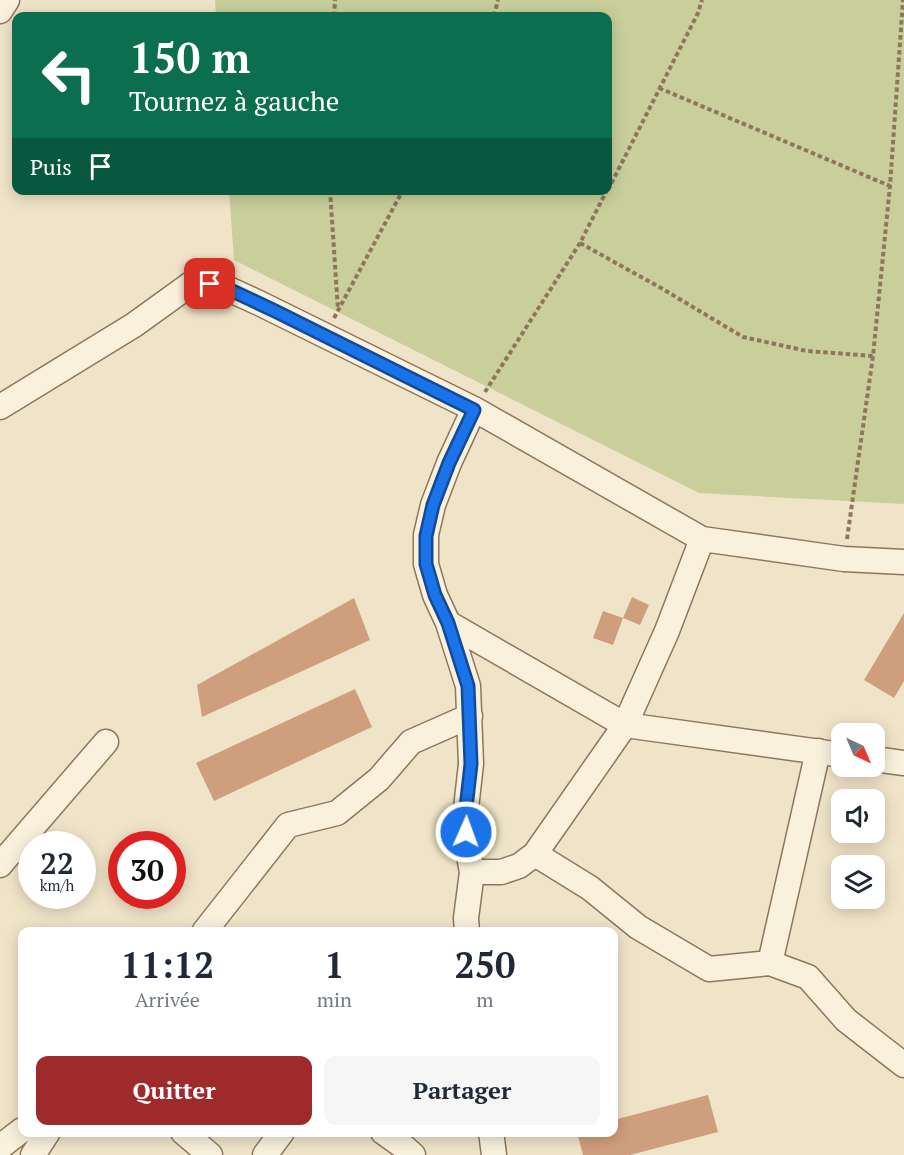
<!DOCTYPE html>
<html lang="fr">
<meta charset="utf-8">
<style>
body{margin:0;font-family:"PT Serif",serif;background:#f6f6f7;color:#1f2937;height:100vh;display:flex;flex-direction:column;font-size:22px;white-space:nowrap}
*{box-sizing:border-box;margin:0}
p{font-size:20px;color:#747a83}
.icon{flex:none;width:33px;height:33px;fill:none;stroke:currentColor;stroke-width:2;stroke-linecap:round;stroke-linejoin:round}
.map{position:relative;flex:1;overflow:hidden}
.sheet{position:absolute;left:18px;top:927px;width:600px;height:210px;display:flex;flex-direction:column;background:#fff;border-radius:12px;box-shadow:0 3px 15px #0003}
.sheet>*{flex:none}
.banner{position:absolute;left:12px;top:12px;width:600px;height:183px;border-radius:12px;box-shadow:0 3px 15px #0003;background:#0b6e4f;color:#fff;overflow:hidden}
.needle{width:39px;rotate:136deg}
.fabs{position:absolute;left:831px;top:723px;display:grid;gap:12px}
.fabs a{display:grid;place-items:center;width:54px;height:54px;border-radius:12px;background:#fff;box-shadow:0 3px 15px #0003;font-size:30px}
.speed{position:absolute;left:18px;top:831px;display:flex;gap:12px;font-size:30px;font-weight:700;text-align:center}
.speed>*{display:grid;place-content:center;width:78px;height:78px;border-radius:50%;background:#fff;box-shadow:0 3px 15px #0003;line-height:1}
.speed small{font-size:15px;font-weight:400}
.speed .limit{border:9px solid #d22;background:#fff;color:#111}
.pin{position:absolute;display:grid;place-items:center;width:51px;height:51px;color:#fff;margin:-26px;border-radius:12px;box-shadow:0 3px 9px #0006}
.me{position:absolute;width:66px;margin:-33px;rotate:2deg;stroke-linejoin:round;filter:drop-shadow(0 0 4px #0008)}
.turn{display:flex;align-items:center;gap:21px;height:126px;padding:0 18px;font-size:27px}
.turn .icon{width:78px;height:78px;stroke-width:2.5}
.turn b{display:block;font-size:42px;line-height:51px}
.then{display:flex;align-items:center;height:57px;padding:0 18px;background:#0003;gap:12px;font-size:22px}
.eta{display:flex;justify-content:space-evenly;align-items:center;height:102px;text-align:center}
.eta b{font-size:36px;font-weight:700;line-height:42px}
.cta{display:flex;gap:12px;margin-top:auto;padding:12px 18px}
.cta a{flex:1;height:69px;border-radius:12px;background:#9e2a2b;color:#fff;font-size:24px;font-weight:700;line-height:69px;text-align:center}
.cta a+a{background:#f6f6f7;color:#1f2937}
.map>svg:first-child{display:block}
.green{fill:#c9cf9b}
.building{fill:#cf9f7d}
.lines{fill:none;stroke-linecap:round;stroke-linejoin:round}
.minor-casing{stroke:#8d765c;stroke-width:27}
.path{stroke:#8d765c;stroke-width:4;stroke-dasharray:4.5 3;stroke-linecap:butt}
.minor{stroke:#faf1dc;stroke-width:24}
.route-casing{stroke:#114b97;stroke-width:15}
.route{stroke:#1a73e8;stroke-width:10}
</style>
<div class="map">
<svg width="904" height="1155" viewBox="0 0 904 1155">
<rect width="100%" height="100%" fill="#f0e4c8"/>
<path class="green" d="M215,0H904V504L699,493L234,260L229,191L608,190V16H216Z"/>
<path class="building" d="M632,597L649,605L640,625L623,618Z
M354,598L370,640L202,717L197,685Z
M603,611L623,618L613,645L593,638Z
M904,613V681L894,698L864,680Z
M355,689L372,727L214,801L196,763Z
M708,1095L718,1132L630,1155H583L577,1132H614V1120Z"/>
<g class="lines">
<g class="minor-casing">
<path id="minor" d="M0,11L7,0
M0,407L134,325L195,281L224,287L259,303L474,409L702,539L844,559L904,562
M448,623L625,725L842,755
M874,759L904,763
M535,854L590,888L638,927L709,969L770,963L808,977L846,1020L904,1065
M0,865L106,742
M472,872H501L519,866L535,854L625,725L667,631L702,539
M204,932L288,825L337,813L379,779L411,742L470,716
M467,932L466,918L472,872L467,846L465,817L471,764L468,686L448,623L435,595L426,564V535L433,505L449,463L474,409
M770,963L818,751
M183,1132L210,1155
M383,1132L404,1147L413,1155
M491,1132L494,1155
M0,1147L22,1130
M33,1155L48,1132
M265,1155L282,1132"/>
</g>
<path class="path" d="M334,16L335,0
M494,16L498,0
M659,88L890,186
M330,190L338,310
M608,190L698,13L702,0
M580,243L661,288L743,337L807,351L873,356
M334,318L403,190
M485,392L580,243L607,190
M847,539L873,356L890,186L903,0"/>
<use href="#minor" class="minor"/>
</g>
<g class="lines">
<g class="route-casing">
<path id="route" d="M210,284L224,287L275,311L474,410L449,463L433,505L426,536V564L435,595L448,623L468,686L471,764L465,817L466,832"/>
</g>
<use href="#route" class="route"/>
</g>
</svg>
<div class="fabs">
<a><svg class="needle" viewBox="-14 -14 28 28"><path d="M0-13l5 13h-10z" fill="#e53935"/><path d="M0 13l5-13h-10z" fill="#747a83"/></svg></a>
<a><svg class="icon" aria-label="sound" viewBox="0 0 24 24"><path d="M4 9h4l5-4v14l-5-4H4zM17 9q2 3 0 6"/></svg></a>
<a><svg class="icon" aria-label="layers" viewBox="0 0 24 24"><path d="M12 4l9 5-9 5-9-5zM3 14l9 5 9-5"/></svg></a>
</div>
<div class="speed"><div>22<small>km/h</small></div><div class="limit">30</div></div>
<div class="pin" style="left:210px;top:284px;background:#d93025"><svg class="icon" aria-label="arrive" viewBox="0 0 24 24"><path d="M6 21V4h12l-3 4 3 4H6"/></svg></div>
<svg class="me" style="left:466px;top:832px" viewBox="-20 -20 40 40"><circle r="17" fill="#1a73e8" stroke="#fff" stroke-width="3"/><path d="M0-11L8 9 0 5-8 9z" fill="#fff"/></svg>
<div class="banner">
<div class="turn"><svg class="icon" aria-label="left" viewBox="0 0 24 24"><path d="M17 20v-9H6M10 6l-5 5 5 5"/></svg><div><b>150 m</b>Tournez à gauche</div></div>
<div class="then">Puis<svg class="icon" aria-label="arrive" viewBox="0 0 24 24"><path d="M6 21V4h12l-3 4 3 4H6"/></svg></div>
</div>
<section class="sheet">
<div class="eta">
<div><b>11:12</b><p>Arrivée</p></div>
<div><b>1</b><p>min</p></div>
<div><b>250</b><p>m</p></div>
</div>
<div class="cta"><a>Quitter</a><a>Partager</a></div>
</section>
</div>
